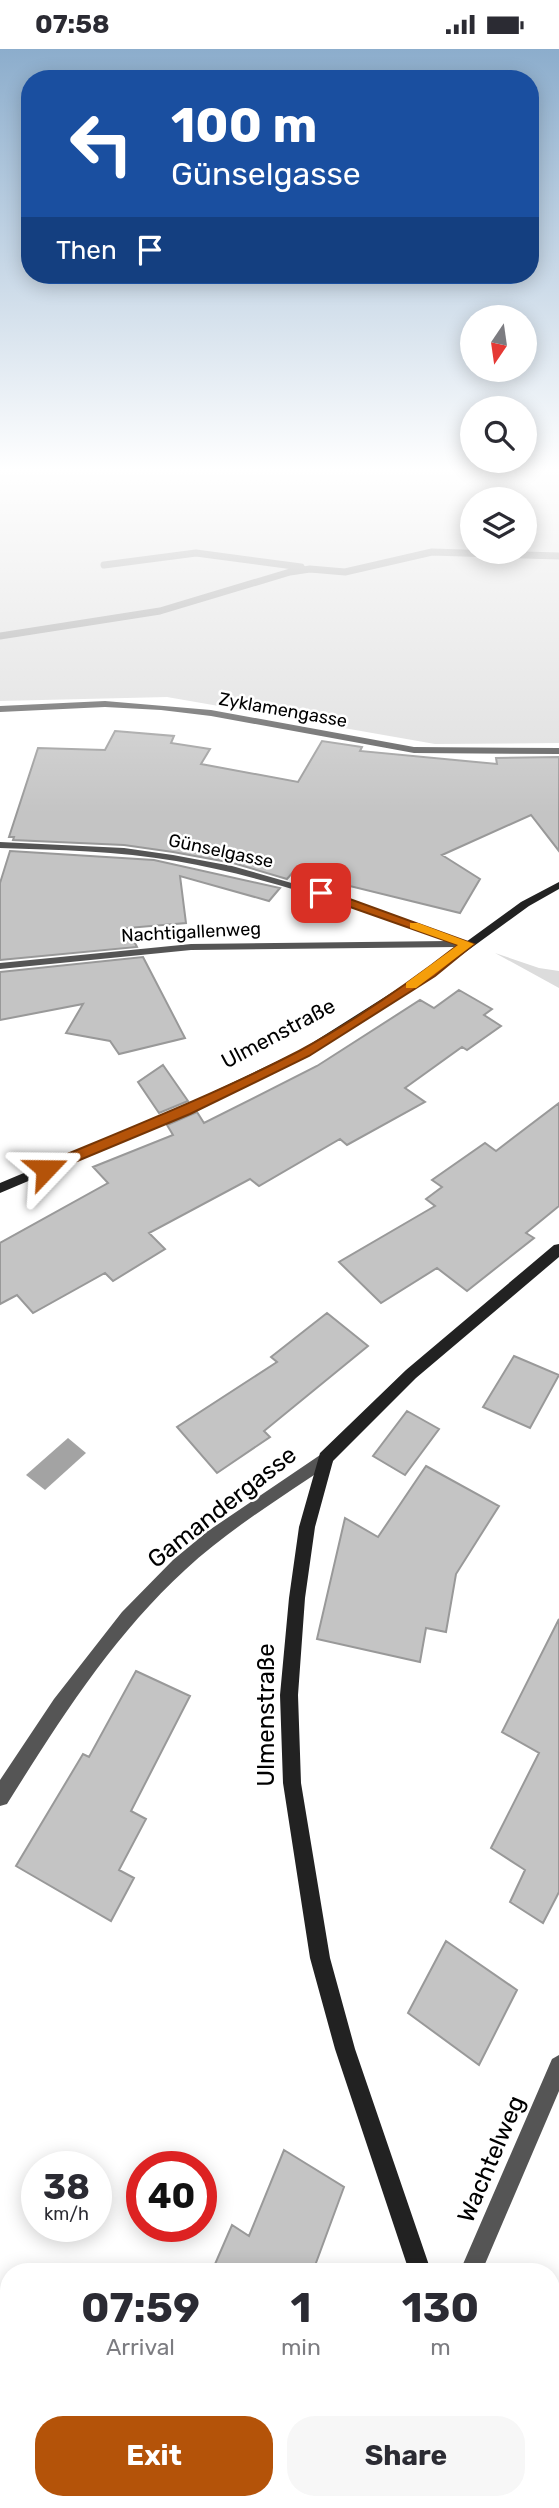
<!DOCTYPE html>
<meta charset="utf-8">
<style>
body{margin:0;font-family:Rubik,sans-serif;background:#f7f7f7;color:#2b2b33;height:100vh;display:flex;flex-direction:column;font-size:26px;white-space:nowrap}
*{box-sizing:border-box;margin:0}
p{font-size:23px;color:#7c7c81}
.icon{flex:none;width:38px;height:38px;fill:none;stroke:currentColor;stroke-width:2;stroke-linecap:round;stroke-linejoin:round}
.map{position:relative;flex:1;overflow:hidden}
.side{position:absolute;left:0px;top:2214px;width:560px;height:247px;display:flex;flex-direction:column;background:#fff;border-radius:28px 28px 0 0;box-shadow:0 4px 18px #0003}
.side>*{flex:none}
.banner{position:absolute;left:21px;top:21px;width:518px;height:214px;border-radius:28px;box-shadow:0 4px 18px #0003;background:#1a4fa0;color:#fff;overflow:hidden}
.needle{width:46px;rotate:193deg}
.controls{position:absolute;left:460px;top:256px;display:grid;gap:14px}
.controls a{display:grid;place-items:center;width:77px;height:77px;border-radius:50%;background:#fff;box-shadow:0 4px 18px #0003;font-size:35px}
.speed{position:absolute;left:21px;top:2102px;display:flex;gap:14px;font-size:35px;font-weight:700;text-align:center}
.speed>*{display:grid;place-content:center;width:91px;height:91px;border-radius:50%;background:#fff;box-shadow:0 4px 18px #0003;line-height:1}
.speed small{font-size:18px;font-weight:400}
.speed .limit{border:10px solid #d22;background:#fff;color:#111}
.pin{position:absolute;display:grid;place-items:center;width:60px;height:60px;color:#fff;margin:-30px;border-radius:14px;box-shadow:0 4px 10px #0006}
.me{position:absolute;width:77px;margin:-38px;rotate:67deg;stroke-linejoin:round;filter:drop-shadow(0 0 5px #0008)}
.turn{display:flex;align-items:center;gap:24px;height:147px;padding:0 35px;font-size:32px}
.turn .icon{width:91px;height:91px;stroke-width:2.5}
.turn b{display:block;font-size:49px;line-height:60px}
.then{display:flex;align-items:center;height:66px;padding:0 35px;background:#0003;gap:14px;font-size:26px}
.eta{display:flex;justify-content:space-evenly;align-items:center;height:119px;text-align:center}
.eta b{font-size:42px;font-weight:700;line-height:49px}
.cta{display:flex;gap:14px;margin-top:auto;padding:14px 35px}
.cta a{flex:1;height:80px;border-radius:28px;background:#b45309;color:#fff;font-size:28px;font-weight:700;line-height:80px;text-align:center}
.cta a+a{background:#f7f7f7;color:#2b2b33}
.status{display:flex;justify-content:space-between;align-items:center;height:49px;padding:0 35px;background:#fff;direction:ltr}
.status svg{height:19px;fill:currentColor}
.map>svg:first-child{display:block}
.green{fill:#dcdcdc;fill-rule:evenodd}
.water{fill:#a3a3a3}
.lines{fill:none;stroke-linecap:round;stroke-linejoin:round}
.stream{stroke:#a3a3a3;stroke-width:7}
.building{fill:#c4c4c4;stroke:#999;stroke-width:2}
.street{fill:#555;fill-rule:evenodd}
.secondary{fill:#222;fill-rule:evenodd}
.route{fill:#b45309;stroke:#753606;stroke-width:2}
.slow{fill:#f59e0b}
.labels{text-anchor:middle;dominant-baseline:central;stroke-width:5;stroke-linejoin:round;paint-order:stroke}
.far-street-label{font-size:18px;fill:#000;stroke:#fff}
.street-label{font-size:21px;fill:#000;stroke:#fff}
.near-street-label{font-size:24px;fill:#000;stroke:#fff}
</style>
<div class="status"><b>07:58</b><svg viewBox="0 0 49 12"><path d="M0 12V9h3v3zM5 12V6h3v6zM10 12V3h3v9zM15 12V0h3v12zM26 1h20v11H26zM47 4h2v5h-2z"/></svg></div>
<div class="map">
<svg width="559" height="2459" viewBox="0 0 559 2459">
<rect width="100%" height="100%" fill="#fff"/>
<path class="green" d="M559,420V694L435,695L167,648L0,652V420ZM472,450H525V502H472Z
M495,904L539,919L559,922V939Z"/>
<path class="water" d="M68,1389L86,1404L45,1441L26,1426Z"/>
<g class="lines">
<path class="stream" d="M104,516L196,504L301,518
M0,587L160,562L290,523L310,520L345,523L432,503L559,507"/>
</g>
<path class="building" d="M115,682L174,687L171,694L210,700L201,715L298,733L322,692L362,698L360,702L497,715L496,709L559,708V802L531,766L442,806L480,830L460,864L293,823L287,830L233,814L173,803L124,796L13,791L14,788H9L38,699L105,701Z
M10,802L154,811L280,839L269,852L180,827L186,874L127,879L137,898L0,911V834Z
M143,908L185,989L119,1005L110,992L66,984L83,955L0,971V923Z
M459,941L492,960L484,966L501,977L467,1001L462,998L405,1039L425,1053L347,1096L340,1090L259,1137L250,1130L149,1184L165,1200L113,1232L105,1224L33,1264L17,1246L0,1255V1194L108,1134L93,1118L173,1086L167,1076L197,1063L204,1074L317,1017L420,951L434,959Z
M163,1016L188,1052L159,1064L138,1033Z
M559,1054V1157L526,1184L534,1189L467,1242L437,1219L381,1254L339,1213L435,1157L426,1150L442,1138L432,1131L485,1094L496,1102Z
M327,1264L368,1297L264,1382L270,1388L217,1424L177,1378L277,1313L271,1308Z
M514,1307L559,1326L530,1379L483,1358Z
M407,1362L439,1380L405,1426L373,1407Z
M426,1417L499,1457L456,1525L446,1583L426,1579L420,1613L317,1590L345,1469L378,1488Z
M559,1570V1843L543,1874L510,1853L525,1821L491,1799L539,1704L502,1683Z
M136,1622L190,1647L131,1762L146,1770L119,1821L134,1829L111,1872L16,1817L83,1705L89,1708Z
M446,1892L517,1941L479,2016L408,1964Z
M284,2101L344,2138L313,2222H212L232,2176L249,2187Z"/>
<g class="lines">
<path class="street" d="M105,652L211,661L414,698L559,699V705L414,704L211,667L161,661L105,658L0,663V657Z
M0,793L124,799L173,806L232,817L337,847L474,895L468,898L461,896L456,898L191,901L0,920V914L191,895L448,892C359,861 269,828 176,812C118,802 59,801 0,799Z
M326,1402L332,1404L334,1409L332,1414C282,1448 229,1480 185,1521C112,1588 59,1672 7,1755L0,1757V1731L54,1650L122,1563L173,1511L208,1482Z
M559,2006V2042L482,2222H460L552,2010Z
M376,2452H400L399,2459H373Z"/>
<path class="secondary" d="M559,833V840L529,857L434,926L309,1007L189,1064L0,1144V1134L181,1058L301,1001L426,922L521,853Z
M559,1195V1208L416,1329L333,1412L315,1478L305,1549L298,1646L301,1734L330,1909L355,2000L431,2222H409L335,2000L310,1909L283,1734L280,1646L289,1549L299,1478L320,1404L406,1321L554,1196Z
M516,2452H542L545,2459H518Z"/>
</g>
<linearGradient id="sky" x2="0" y2="1"><stop stop-color="#8cadcc"/><stop offset="0.55" stop-color="#fff"/><stop offset="1" stop-color="#fff" stop-opacity="0"/></linearGradient>
<rect width="559" height="765" fill="url(#sky)"/>
<path class="route" d="M316,841H325L474,895L435,927L309,1007L190,1065L51,1123H41V1116C127,1080 216,1045 299,1002C354,972 409,934 458,896L316,846Z"/>
<path class="slow" d="M410,874H418L474,895L416,939H406V934L458,896L410,879Z"/>
<g class="labels">
<g class="far-street-label">
<text transform="translate(283 661) rotate(10)">Zyklamengasse</text>
<text transform="translate(221 802) rotate(12)">Günselgasse</text>
<text transform="translate(191 883) rotate(-3)">Nachtigallenweg</text>
</g>
<g class="street-label">
<text transform="translate(278 984) rotate(-28)">Ulmenstraße</text>
</g>
<g class="near-street-label">
<text transform="translate(222 1458) rotate(-38)">Gamandergasse</text>
<text transform="translate(266 1666) rotate(-90)">Ulmenstraße</text>
<text transform="translate(491 2110) rotate(-67)">Wachtelweg</text>
</g>
</g>
</svg>
<div class="controls">
<a><svg class="needle" viewBox="-14 -14 28 28"><path d="M0-13l5 13h-10z" fill="#e53935"/><path d="M0 13l5-13h-10z" fill="#7c7c81"/></svg></a>
<a><svg class="icon" aria-label="search" viewBox="0 0 24 24"><circle cx="10" cy="10" r="6"/><path d="M15 15l6 6"/></svg></a>
<a><svg class="icon" aria-label="layers" viewBox="0 0 24 24"><path d="M12 4l9 5-9 5-9-5zM3 14l9 5 9-5"/></svg></a>
</div>
<div class="speed"><div>38<small>km/h</small></div><div class="limit">40</div></div>
<div class="pin" style="left:321px;top:844px;background:#d93025"><svg class="icon" aria-label="arrive" viewBox="0 0 24 24"><path d="M6 21V4h12l-3 4 3 4H6"/></svg></div>
<svg class="me" style="left:46px;top:1120px" viewBox="-20 -20 40 40"><path d="M0-17L14 15 0 8-14 15z" fill="#b45309" stroke="#fff" stroke-width="4"/></svg>
<div class="banner">
<div class="turn"><svg class="icon" aria-label="left" viewBox="0 0 24 24"><path d="M17 20v-9H6M10 6l-5 5 5 5"/></svg><div><b>100 m</b>Günselgasse</div></div>
<div class="then">Then<svg class="icon" aria-label="arrive" viewBox="0 0 24 24"><path d="M6 21V4h12l-3 4 3 4H6"/></svg></div>
</div>
<section class="side">
<div class="eta">
<div><b>07:59</b><p>Arrival</p></div>
<div><b>1</b><p>min</p></div>
<div><b>130</b><p>m</p></div>
</div>
<div class="cta"><a>Exit</a><a>Share</a></div>
</section>
</div>
